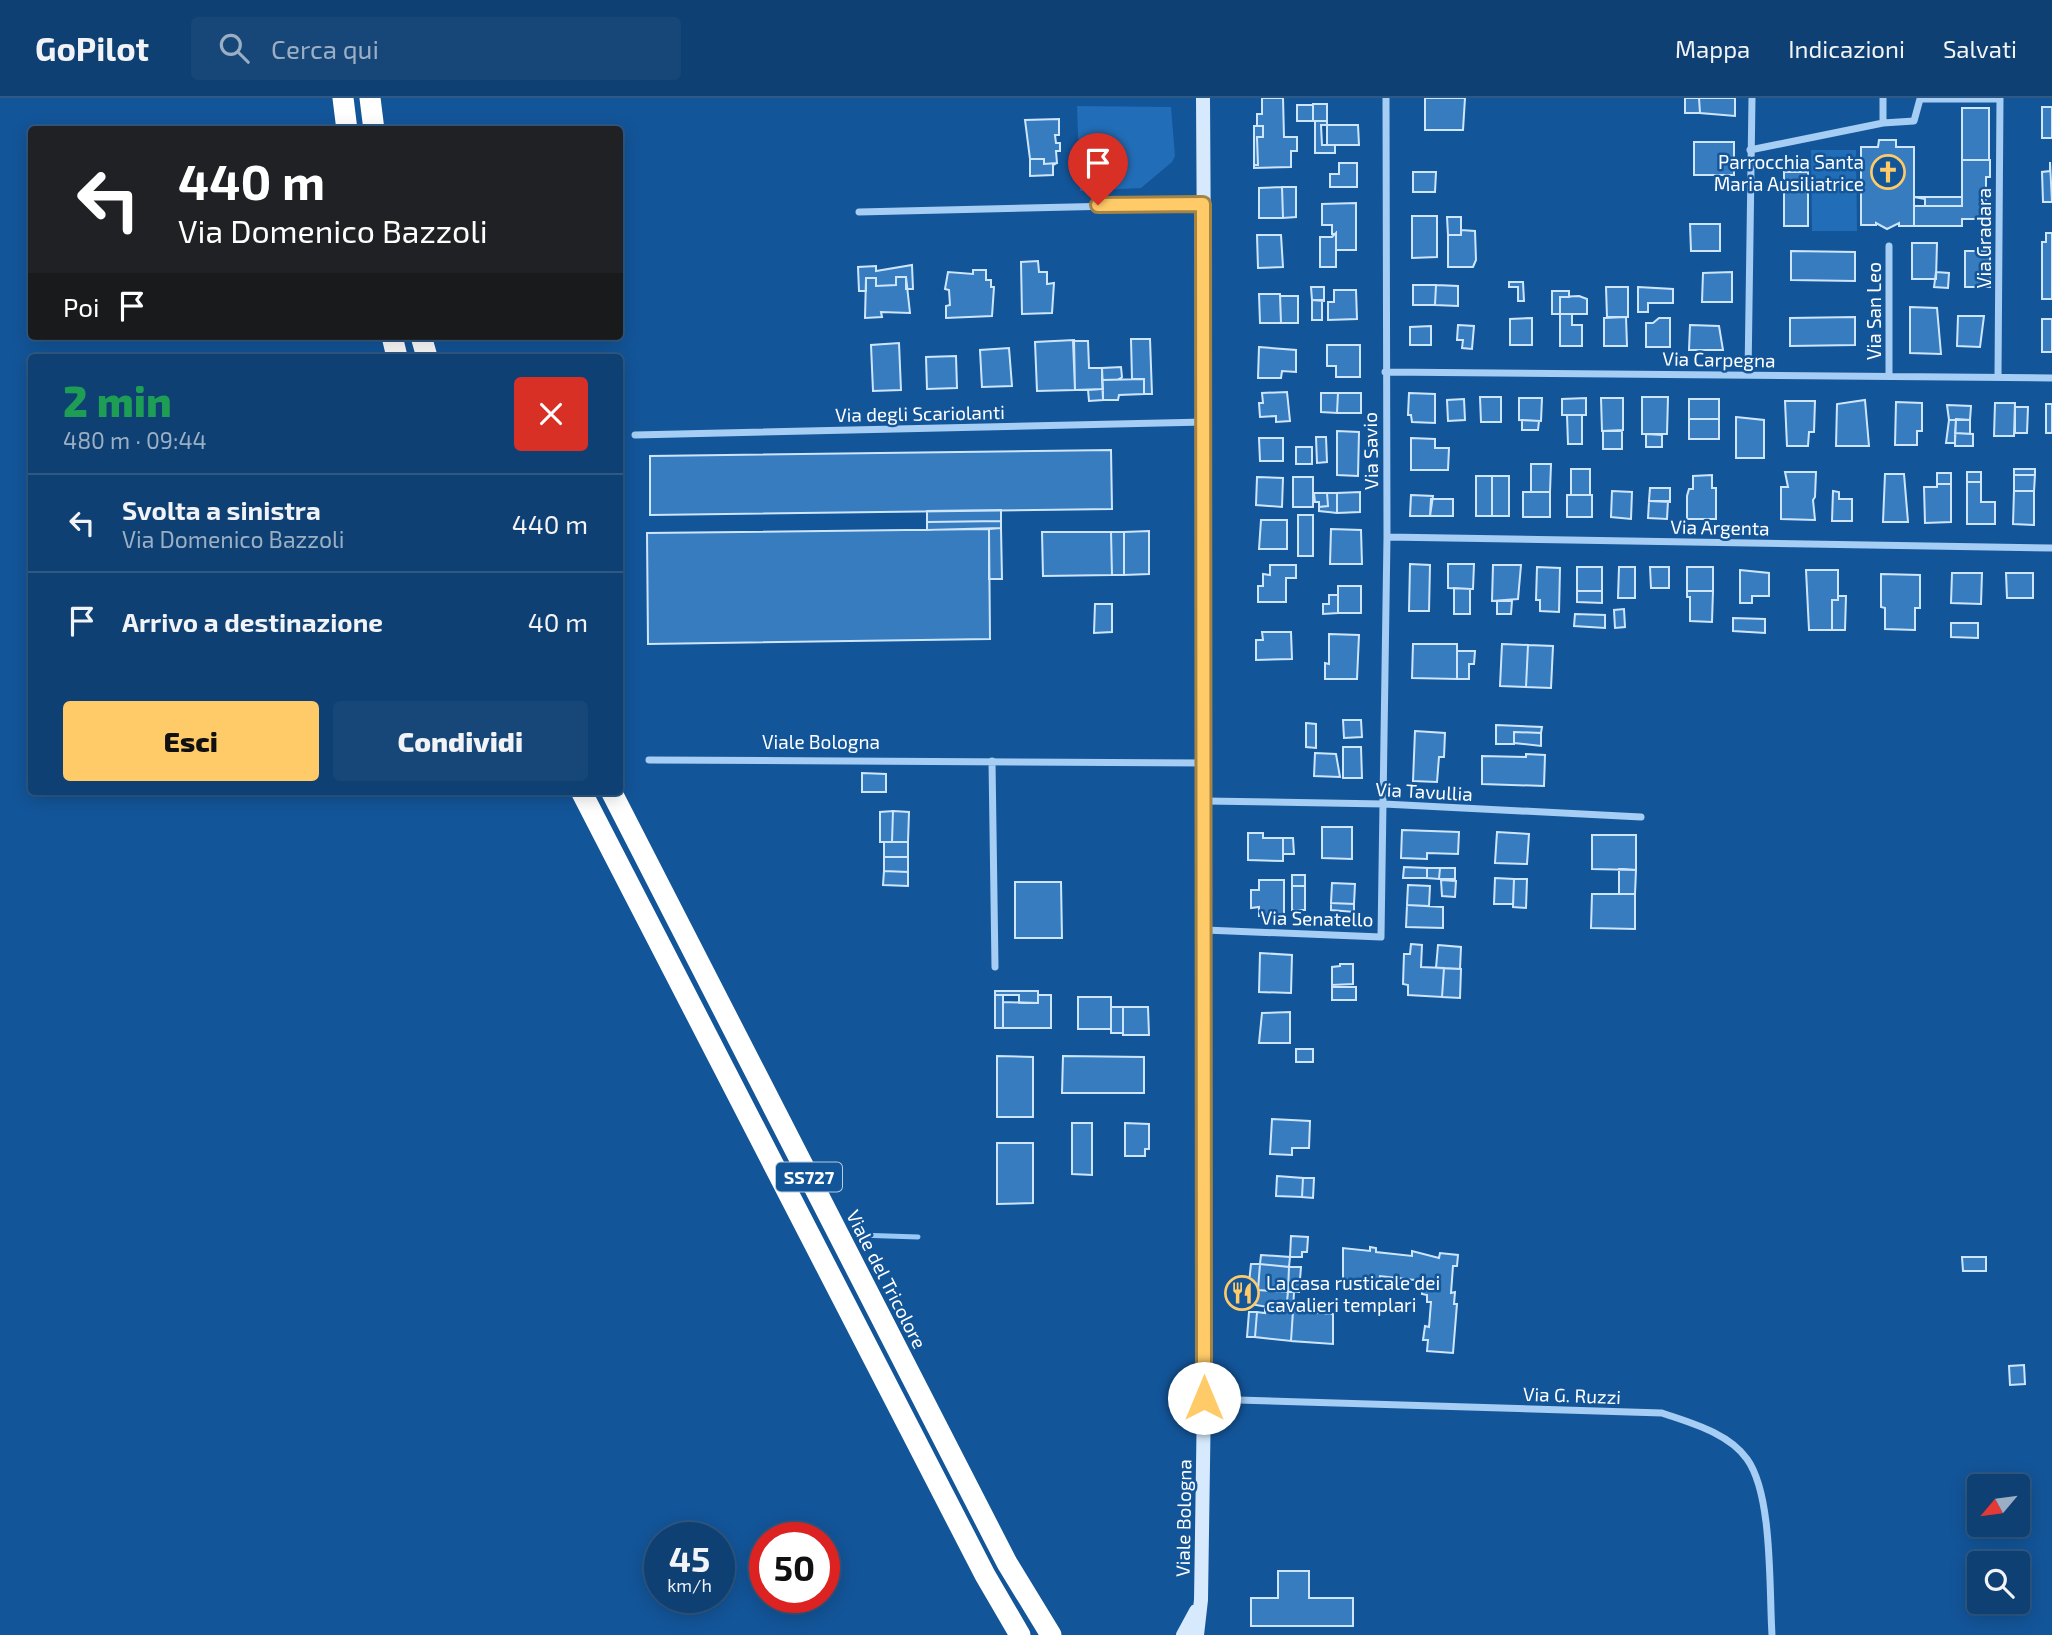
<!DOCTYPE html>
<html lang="it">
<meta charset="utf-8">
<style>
body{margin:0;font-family:"Exo 2",sans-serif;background:#174778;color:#f1f3f6;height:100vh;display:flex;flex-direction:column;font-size:26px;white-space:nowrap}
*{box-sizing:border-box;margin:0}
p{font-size:23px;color:#9bafc4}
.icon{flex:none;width:38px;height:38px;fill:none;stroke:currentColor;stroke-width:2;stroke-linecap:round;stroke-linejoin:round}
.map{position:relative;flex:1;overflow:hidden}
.drawer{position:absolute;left:28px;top:256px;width:595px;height:441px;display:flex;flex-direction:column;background:#0e4073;border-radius:7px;box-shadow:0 4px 18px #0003,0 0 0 2px #2e5985}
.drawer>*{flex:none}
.guide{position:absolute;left:28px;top:28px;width:595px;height:214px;border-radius:7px;box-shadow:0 4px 18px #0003,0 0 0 2px #2e5985;background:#202124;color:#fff;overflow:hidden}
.needle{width:46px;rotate:241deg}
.buttons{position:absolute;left:1967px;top:1376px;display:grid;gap:14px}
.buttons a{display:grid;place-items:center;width:63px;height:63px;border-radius:7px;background:#0e4073;box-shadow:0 4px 18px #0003,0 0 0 2px #2e5985;font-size:35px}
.speed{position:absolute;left:644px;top:1424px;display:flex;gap:14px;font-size:35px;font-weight:700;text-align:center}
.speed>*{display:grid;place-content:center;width:91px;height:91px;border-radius:50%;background:#0e4073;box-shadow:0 4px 18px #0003,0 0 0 2px #2e5985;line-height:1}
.speed small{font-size:18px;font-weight:400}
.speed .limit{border:10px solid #d22;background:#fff;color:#111}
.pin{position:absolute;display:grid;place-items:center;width:60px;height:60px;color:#fff;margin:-72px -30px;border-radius:50% 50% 50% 0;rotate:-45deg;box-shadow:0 0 7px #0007}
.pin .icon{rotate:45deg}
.me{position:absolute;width:77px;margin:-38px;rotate:0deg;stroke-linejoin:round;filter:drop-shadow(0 0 5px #0008)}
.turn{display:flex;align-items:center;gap:24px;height:147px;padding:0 35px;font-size:32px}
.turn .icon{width:91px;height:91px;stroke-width:2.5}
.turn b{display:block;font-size:49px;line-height:60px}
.then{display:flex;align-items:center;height:66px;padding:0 35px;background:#0003;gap:14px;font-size:26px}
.round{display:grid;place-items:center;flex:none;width:74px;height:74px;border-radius:7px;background:#174778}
.summary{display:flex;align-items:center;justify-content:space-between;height:119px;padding:0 35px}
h1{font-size:42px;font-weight:800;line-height:52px;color:#1e9e55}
.cta{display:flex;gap:14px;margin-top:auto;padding:14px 35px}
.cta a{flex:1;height:80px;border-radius:7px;background:#ffcb68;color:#111;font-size:28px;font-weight:800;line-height:80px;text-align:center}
.cta a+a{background:#174778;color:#f1f3f6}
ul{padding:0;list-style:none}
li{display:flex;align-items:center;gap:21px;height:98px;padding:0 35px;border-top:2px solid #2e5985}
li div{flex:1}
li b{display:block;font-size:26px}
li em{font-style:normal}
header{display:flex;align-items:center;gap:42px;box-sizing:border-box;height:98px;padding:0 35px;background:#0e4073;border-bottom:2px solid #2e5985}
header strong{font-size:33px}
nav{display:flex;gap:38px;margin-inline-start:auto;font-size:24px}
.search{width:490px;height:63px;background:#174778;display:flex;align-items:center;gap:18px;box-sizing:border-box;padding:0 24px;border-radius:7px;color:#9bafc4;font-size:26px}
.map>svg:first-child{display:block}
.green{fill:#226db7}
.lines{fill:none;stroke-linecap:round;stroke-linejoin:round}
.stream{stroke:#98c9f6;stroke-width:5}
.building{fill:#377cbf;stroke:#cee6fd;stroke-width:2}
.street{stroke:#a6cdf3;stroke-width:7}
.secondary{stroke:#d6e9fd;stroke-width:14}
.highway{stroke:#fff;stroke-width:21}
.route-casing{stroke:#a68444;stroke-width:18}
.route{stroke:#ffcb68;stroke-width:12}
.labels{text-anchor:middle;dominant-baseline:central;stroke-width:5;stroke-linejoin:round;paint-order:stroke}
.shield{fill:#135599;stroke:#b8cce0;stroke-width:2}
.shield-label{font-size:18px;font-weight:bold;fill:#fff}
.poi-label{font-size:19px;fill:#fff;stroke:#135599;text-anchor:end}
.street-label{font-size:19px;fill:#fff;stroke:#135599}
</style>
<header>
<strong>GoPilot</strong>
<div class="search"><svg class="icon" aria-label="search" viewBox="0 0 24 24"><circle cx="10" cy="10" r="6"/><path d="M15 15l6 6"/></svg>Cerca qui</div>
<nav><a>Mappa</a><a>Indicazioni</a><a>Salvati</a></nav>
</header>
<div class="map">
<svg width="2052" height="1537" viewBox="0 0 2052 1537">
<rect width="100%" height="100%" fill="#135599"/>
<path class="green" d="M1077,8L1171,9L1175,58L1172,64L1141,90L1080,93Z
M1811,52H1856L1857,133H1812Z"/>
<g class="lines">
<path class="stream" d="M858,1137L918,1139"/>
</g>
<path class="building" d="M1262,0H1283L1284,39H1297V53H1291V69L1254,70V67H1258L1257,39H1263V28H1257V16H1262Z
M1425,0H1465L1463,32H1425Z
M1685,0H1699L1700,15H1685Z
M1699,0H1735V18L1700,15Z
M1313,6H1327V23H1313Z
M1297,7H1313V23H1297Z
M2042,9H2052V40H2042Z
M1962,10H1989V62H1962Z
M1059,21V37H1055L1056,45H1060V53H1056L1057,65L1044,66V61H1030L1025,22Z
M1315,23H1327V27H1321L1322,47H1335V55H1315Z
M1327,27H1358L1359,47H1327Z
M1254,28H1263V39H1257L1258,67H1254Z
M1879,42H1896V49H1914V128H1899V125L1887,131L1876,125V127H1861V49H1878Z
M1694,44H1734V77H1694Z
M1030,61H1044V66L1057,65L1053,67V77L1030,78Z
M1962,62H1990V79H1986V121H1962V128H1914V108H1962Z
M2050,64L2052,104H2043L2042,74L2050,73Z
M1339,65H1357V89H1330V76H1339Z
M1413,74H1436L1435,94H1413Z
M1784,74H1808V128H1784Z
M1282,89L1283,120H1259V90Z
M1282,89H1296V119L1283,120Z
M1914,99H1962V108H1925V101Z
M1356,105V152H1336V135L1332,136V127H1322V106Z
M1412,118H1437V159L1412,160Z
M1447,119H1461V137H1448Z
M1690,126H1720V153H1691Z
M1461,132L1475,133L1476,162L1473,169H1448V137H1461Z
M1336,135V169H1320V139H1332Z
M2046,135H2052V201H2042V144H2046Z
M1257,137H1281L1283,169L1258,170Z
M1912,145H1937L1936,181H1912Z
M1791,153L1855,154V183L1791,182Z
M1965,153H1990V189H1965Z
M1038,163L1039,174H1047V186L1054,185L1052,215L1022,216L1021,164Z
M912,167L913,191H906V179H896V187L876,188V180H866V193H859L858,169L876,168V173Z
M973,172H986V182H991V189H994L992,218L946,220V208L950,207L949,192L945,191L948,174L973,176Z
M1732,174V204H1702L1703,175Z
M1936,174L1949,175L1948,190L1934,189Z
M896,179H906L910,215L881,214L882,219L865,220L866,180H876V188L896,187Z
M1509,184H1523L1524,203H1518V189H1509Z
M1413,187H1436L1435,207H1413Z
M1436,187L1458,188V208L1435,207Z
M1311,189H1324V203L1312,202Z
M1606,189H1628V219H1607Z
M1638,189L1673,191V205H1648V214H1638Z
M1334,192H1356L1357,221L1328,222V204H1334Z
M1552,193H1569V199H1560V216H1552Z
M1259,196H1280L1281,225H1260Z
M1280,198H1298V225H1281Z
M1579,198L1587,201V216H1560V199Z
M1312,202H1322V222H1312Z
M1910,209L1937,210L1941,256L1910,255Z
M1560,216H1572V227H1582V248H1560Z
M1958,218H1984L1980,249L1957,248Z
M1626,219L1627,248H1604V220Z
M1855,219V247L1790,248V220Z
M1532,220V247H1510V221Z
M1659,220H1670V249H1646V225H1653Z
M2042,221H2052V254H2042Z
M1458,227L1474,228L1472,251L1462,250L1463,242H1457Z
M1690,227L1719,228L1723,252H1689Z
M1431,228V247H1410V229Z
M1131,241H1150L1152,296H1144V281H1132Z
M1074,242L1075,292L1037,293L1035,244Z
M1073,243H1088L1089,270H1102L1103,291L1075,292Z
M899,245L901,292L873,293L871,247Z
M1327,247H1360V279H1336V268H1327Z
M1259,249L1296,252V274L1282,273L1281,280H1258Z
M1009,250L1012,288L982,289L980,252Z
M956,258L957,290L927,291L926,259Z
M1121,269L1122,279L1118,282H1102V270Z
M1144,281V296L1119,297L1118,302H1103L1102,282Z
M1103,291V302L1089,303L1088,292Z
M1287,294L1290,323L1276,324V318L1260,319L1259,305H1263L1262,295Z
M1321,295H1338L1337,315L1321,314Z
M1338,295H1361V315H1337Z
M1409,295L1435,296V325L1412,324L1411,317H1408Z
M1480,299H1501V324H1481Z
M1642,299H1668L1667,336H1642Z
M1519,300H1542L1541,323L1519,322Z
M1586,300V317H1562V301Z
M1601,300H1623V332L1602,333Z
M1464,301L1465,322L1448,323L1447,302Z
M1689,301H1719V321H1689Z
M1865,302L1869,348H1836L1837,306Z
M1785,303H1815L1814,334H1809L1808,348H1787Z
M1896,304L1922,305V333H1917V347H1895Z
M1995,305H2015L2014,338H1994Z
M2046,306H2052V335H2046Z
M1947,307L1971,308L1970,322H1949Z
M2015,309H2028L2027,335H2015Z
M1567,317H1582V346H1568Z
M1736,319L1764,322V360H1736Z
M1689,321H1719V341H1689Z
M1956,321L1970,322V336L1955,335Z
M1522,322L1539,323L1538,332H1522Z
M1949,322H1956L1955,345H1946Z
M1337,333L1359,334L1358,378L1337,377Z
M1603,333H1622V351H1603Z
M1955,335L1973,336V348H1955Z
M1646,336L1662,337V349H1646Z
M1316,339H1326L1327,364L1317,365Z
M1259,340H1283V363H1260Z
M1411,340L1435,341V350H1449L1448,372H1411Z
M1296,349H1312V366H1296Z
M1111,352L1112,411L650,417V358Z
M1531,366H1551L1550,394H1531Z
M1571,371H1590V397H1571Z
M2014,371H2035V377H2014Z
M1785,374H1816L1815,399L1813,402L1815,422L1781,421V389H1788Z
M1967,374H1981V384H1967Z
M1937,375H1951V386H1937Z
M1885,376H1904L1908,424H1883Z
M1712,377V390H1716V421H1687V398L1689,391H1693V378Z
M2014,377H2035L2034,393H2014Z
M1476,378H1492V418H1476Z
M1492,378H1509V418H1492Z
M1257,379L1283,380L1282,409L1256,407Z
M1293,379H1313V409H1293Z
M1967,384H1981V404H1995V426H1967Z
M1937,386H1951V424L1925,425L1924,389H1937Z
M1650,390H1670V404L1649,403Z
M1612,393L1632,394L1631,421L1611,419Z
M1833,393L1839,394V401H1852V423H1832Z
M2014,393H2034V427L2013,426Z
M1360,394V414L1337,415V395Z
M1523,394H1550V419H1523Z
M1314,395H1327L1328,408L1319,409V404H1315Z
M1327,395H1337V415L1319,413V409L1328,408Z
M1411,397L1433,398L1430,418H1410Z
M1567,397H1592V419H1567Z
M1431,401H1453V418H1430Z
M1649,403H1668L1667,421L1648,420Z
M1001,412V423L927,424V413Z
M1298,417H1313V458H1298Z
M1261,422H1287V451H1259Z
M1001,423V430L927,432V424Z
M1001,430L1002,481H989V431Z
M989,431L990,541L648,546L647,435Z
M1331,431L1361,432L1362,466H1330Z
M1149,433V476L1124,477V434Z
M1042,434H1111L1112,477L1043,478Z
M1111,434H1124V477H1112Z
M1410,466L1430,467L1429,513H1409Z
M1448,466H1474L1473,491L1448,490Z
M1270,467H1296V480H1286V504H1258V488H1263V476L1270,477Z
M1493,467H1521L1518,501L1492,503Z
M1537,469L1560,470L1559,514L1540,513V502H1536Z
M1577,469H1602V493H1577Z
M1619,469H1635V500H1618Z
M1650,469H1669V490H1651Z
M1687,469H1713V493H1687Z
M1740,472L1769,475V498H1752V505H1740Z
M1806,472H1838V502H1832V532H1809Z
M1952,475H1982L1981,506L1951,505Z
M2006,475H2033V500H2007Z
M1881,476L1920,477V510H1915V532L1885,531V510L1881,509Z
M1338,488H1361V515H1338Z
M1454,490L1470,491V516H1454Z
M1577,493H1602V505L1577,504Z
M1687,493H1713L1712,524L1690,523V499H1687Z
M1329,497H1338V515L1323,516V506H1329Z
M1838,498H1846L1845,532H1832V502H1838Z
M1497,503H1512L1511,516H1497Z
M1095,506H1112V534L1094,535Z
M1624,511L1625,529L1615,530L1614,512Z
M1575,516L1605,517V530L1574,528Z
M1733,520L1765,521V535L1733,533Z
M1951,525H1978V540L1951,539Z
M1262,534H1291L1292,561L1256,562V542H1263Z
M1329,536L1359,537L1357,581H1325V565L1329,566Z
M1413,546H1457V581L1412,580Z
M1502,546L1528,547L1526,589L1500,588Z
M1528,547L1553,548L1551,590L1526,589Z
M1457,553H1475L1474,566H1469V581H1457Z
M1343,622H1361L1362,639L1344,640Z
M1306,625L1316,626V650L1306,649Z
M1496,627L1542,629L1541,635L1514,634V646H1496Z
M1415,633L1445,635L1444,659H1439L1437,684L1413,683Z
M1514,634L1541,635V648L1514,645Z
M1343,649H1361L1362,680H1343Z
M1315,655L1336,656L1340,679L1314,678Z
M1526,656L1545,657L1544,688L1482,686V658L1526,659Z
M862,675L886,676V694H862Z
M893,713L909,714L908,744H892Z
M893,713L892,744H880V714Z
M1322,729H1352V761L1322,760Z
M1402,732L1459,734L1458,756L1427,755V761L1401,760Z
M1497,734L1529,736L1527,766L1495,765Z
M1248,735H1263V740H1283V763L1248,762Z
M1592,737H1636V772L1592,771Z
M1283,740H1293L1294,756H1283Z
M884,744H908V759H884Z
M884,759H908V774L884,773Z
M1404,769L1427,770V780H1403Z
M1427,770H1440L1439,781L1427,780Z
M1440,770H1455V781H1439Z
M1619,771L1636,772L1635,796H1619Z
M884,773L908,774V788L883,787Z
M1292,777H1305V788H1292Z
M1495,780L1514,781L1513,806H1494Z
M1514,781H1527L1526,810L1513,809Z
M1259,782H1284V818H1259V809L1251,810V792H1259Z
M1441,782L1456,783L1455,799L1442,798Z
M1015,784H1061L1062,840H1015Z
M1332,785L1355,786L1354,806L1331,805Z
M1408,787L1430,788L1429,808L1407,807Z
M1292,788H1305V812H1292Z
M1592,796H1635V831L1591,830Z
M1331,805L1354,806V814L1331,812Z
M1407,807L1443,809V830L1406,829Z
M1411,846L1422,847L1421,869L1444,870L1442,899L1408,897V887L1403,886L1404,856H1410Z
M1438,847L1461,849L1460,871L1436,870Z
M1260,855L1292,857L1291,895L1259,894Z
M1340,866H1353V886L1332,887V869L1340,868Z
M1444,870L1461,871L1460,900L1442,899Z
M1332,889H1356V902H1332Z
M995,893H1038V905H1019V897H995Z
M995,897H1003V930H995Z
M1038,897H1051V930H1003V904L1038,905Z
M1078,899H1111V931H1078Z
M1111,909H1123V935H1111Z
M1123,909H1148L1149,937H1123Z
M1290,914V945H1259L1262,915Z
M1296,951H1313V964H1296Z
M997,958L1033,959V1019H997Z
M1063,958L1144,959V995H1062Z
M1272,1021L1310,1023L1309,1050H1292V1057L1270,1056Z
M1072,1025H1092V1077L1072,1076Z
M1125,1025L1149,1026V1051H1145V1058H1125Z
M997,1045H1033V1105L997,1106Z
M1277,1078L1303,1080L1302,1099L1276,1098Z
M1303,1080H1314L1313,1100L1302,1099Z
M1291,1138L1308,1139L1307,1154H1302V1159H1290Z
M1370,1149L1376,1150V1154L1412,1158V1153L1439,1160L1440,1155L1458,1157L1457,1168H1453L1451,1195L1455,1194L1454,1206H1457L1453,1255L1427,1253L1428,1242H1423L1425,1228L1429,1229L1431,1204H1427V1197L1422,1196L1423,1183L1380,1178L1379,1185L1343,1181V1150L1370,1153Z
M1261,1157L1290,1159L1289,1169L1260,1166Z
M1962,1159H1986V1173H1963Z
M1251,1166H1260L1258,1192L1288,1194L1286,1212L1244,1205L1245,1194H1248Z
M1260,1166L1289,1169L1288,1194L1258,1192Z
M1289,1169H1301L1299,1194H1288Z
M1288,1194H1294L1293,1213L1286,1212Z
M1265,1211L1293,1213L1291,1243L1255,1239L1257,1214L1265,1215Z
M1293,1213L1333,1216V1246L1291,1243Z
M1249,1214H1257L1255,1239H1247Z
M2024,1267L2025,1286L2010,1287L2009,1268Z
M1278,1473H1309V1500H1353V1528H1251V1500H1278Z"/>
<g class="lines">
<path class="street" d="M1883,25V0
M1750,52L1883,25L1914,23L1920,1H2000
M859,114L1203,106
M1889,148V278
M1385,274L2052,280
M1748,277L1752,0
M1998,279L2000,0
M635,337L1205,324
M1387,439L2052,450
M649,662L1205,665
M992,663L995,869
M1206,703L1384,706L1641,719
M1205,832L1381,839L1387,439L1386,0
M1204,1301L1662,1315C1691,1325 1729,1335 1747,1361C1773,1397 1769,1491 1772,1537"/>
<path class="secondary" d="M1183,1537L1196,1513
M1197,1537L1201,1502L1204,1300L1205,324L1203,0"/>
<path class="highway" d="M343,0L347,32
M370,0L374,32
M392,238L397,259
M421,238L427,259
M581,693L985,1477L1020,1537
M611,693L1007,1465L1051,1537"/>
</g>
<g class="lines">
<g class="route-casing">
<path id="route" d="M1098,107L1203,106L1204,1300"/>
</g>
<use href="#route" class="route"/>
</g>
<defs>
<g id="church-ring" transform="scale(1.75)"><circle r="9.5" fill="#135599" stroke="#ffcb68" stroke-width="1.5"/><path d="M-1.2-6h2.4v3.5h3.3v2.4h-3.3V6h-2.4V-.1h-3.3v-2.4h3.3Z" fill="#ffcb68"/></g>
<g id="restaurant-ring" transform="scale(1.75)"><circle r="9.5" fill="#135599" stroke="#ffcb68" stroke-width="1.5"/><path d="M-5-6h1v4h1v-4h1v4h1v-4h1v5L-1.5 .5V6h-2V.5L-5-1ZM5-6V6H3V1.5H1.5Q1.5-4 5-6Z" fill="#ffcb68"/></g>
</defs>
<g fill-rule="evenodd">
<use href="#church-ring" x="1888" y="74"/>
<use href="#restaurant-ring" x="1242" y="1195"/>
</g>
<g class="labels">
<rect class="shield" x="776" y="1064.5" width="66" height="29" rx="5"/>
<g class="shield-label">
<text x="809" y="1079">SS727</text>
</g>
<g class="poi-label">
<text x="1864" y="63">Parrocchia Santa<tspan x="1864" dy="22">Maria Ausiliatrice</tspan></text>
<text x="1266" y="1184" text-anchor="start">La casa rusticale dei<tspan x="1266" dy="22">cavalieri templari</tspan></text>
</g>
<g class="street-label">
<text transform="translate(1983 140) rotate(-90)">Via Gradara</text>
<text transform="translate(1873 213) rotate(-90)">Via San Leo</text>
<text transform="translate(1719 261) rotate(1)">Via Carpegna</text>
<text transform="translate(920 315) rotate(-1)">Via degli Scariolanti</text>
<text transform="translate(1370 353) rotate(-91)">Via Savio</text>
<text transform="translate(1720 429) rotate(1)">Via Argenta</text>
<text x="821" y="643">Viale Bologna</text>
<text transform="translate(1424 693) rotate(3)">Via Tavullia</text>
<text transform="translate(1317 820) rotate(1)">Via Senatello</text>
<text transform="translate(887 1181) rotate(63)">Viale del Tricolore</text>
<text transform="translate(1572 1297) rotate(2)">Via G. Ruzzi</text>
<text transform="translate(1183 1420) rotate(-89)">Viale Bologna</text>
</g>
</g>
</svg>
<div class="buttons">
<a><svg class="needle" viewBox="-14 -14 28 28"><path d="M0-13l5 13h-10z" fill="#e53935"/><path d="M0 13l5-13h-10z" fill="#9bafc4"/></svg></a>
<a><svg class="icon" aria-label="search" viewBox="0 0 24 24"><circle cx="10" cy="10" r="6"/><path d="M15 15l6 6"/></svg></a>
</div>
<div class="speed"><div>45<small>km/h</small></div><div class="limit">50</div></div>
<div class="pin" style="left:1098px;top:107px;background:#d93025"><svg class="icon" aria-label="arrive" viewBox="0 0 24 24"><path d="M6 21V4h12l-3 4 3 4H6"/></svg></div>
<svg class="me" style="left:1204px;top:1300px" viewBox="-20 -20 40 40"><circle r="19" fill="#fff"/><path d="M0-13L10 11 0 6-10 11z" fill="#ffcb68"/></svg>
<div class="guide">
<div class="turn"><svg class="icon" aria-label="left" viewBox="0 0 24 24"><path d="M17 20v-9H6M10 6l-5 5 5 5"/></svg><div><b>440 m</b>Via Domenico Bazzoli</div></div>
<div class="then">Poi<svg class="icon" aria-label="arrive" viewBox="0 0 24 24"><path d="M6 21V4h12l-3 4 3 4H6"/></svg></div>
</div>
<section class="drawer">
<div class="summary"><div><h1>2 min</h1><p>480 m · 09:44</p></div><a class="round" style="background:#d93025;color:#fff"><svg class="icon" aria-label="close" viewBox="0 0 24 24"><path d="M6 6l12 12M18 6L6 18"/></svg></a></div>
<ul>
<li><svg class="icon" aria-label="left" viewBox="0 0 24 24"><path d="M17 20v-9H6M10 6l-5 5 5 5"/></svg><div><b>Svolta a sinistra</b><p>Via Domenico Bazzoli</p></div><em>440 m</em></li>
<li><svg class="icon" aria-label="arrive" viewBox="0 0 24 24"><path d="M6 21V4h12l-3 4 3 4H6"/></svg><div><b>Arrivo a destinazione</b></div><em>40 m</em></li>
</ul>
<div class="cta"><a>Esci</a><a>Condividi</a></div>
</section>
</div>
